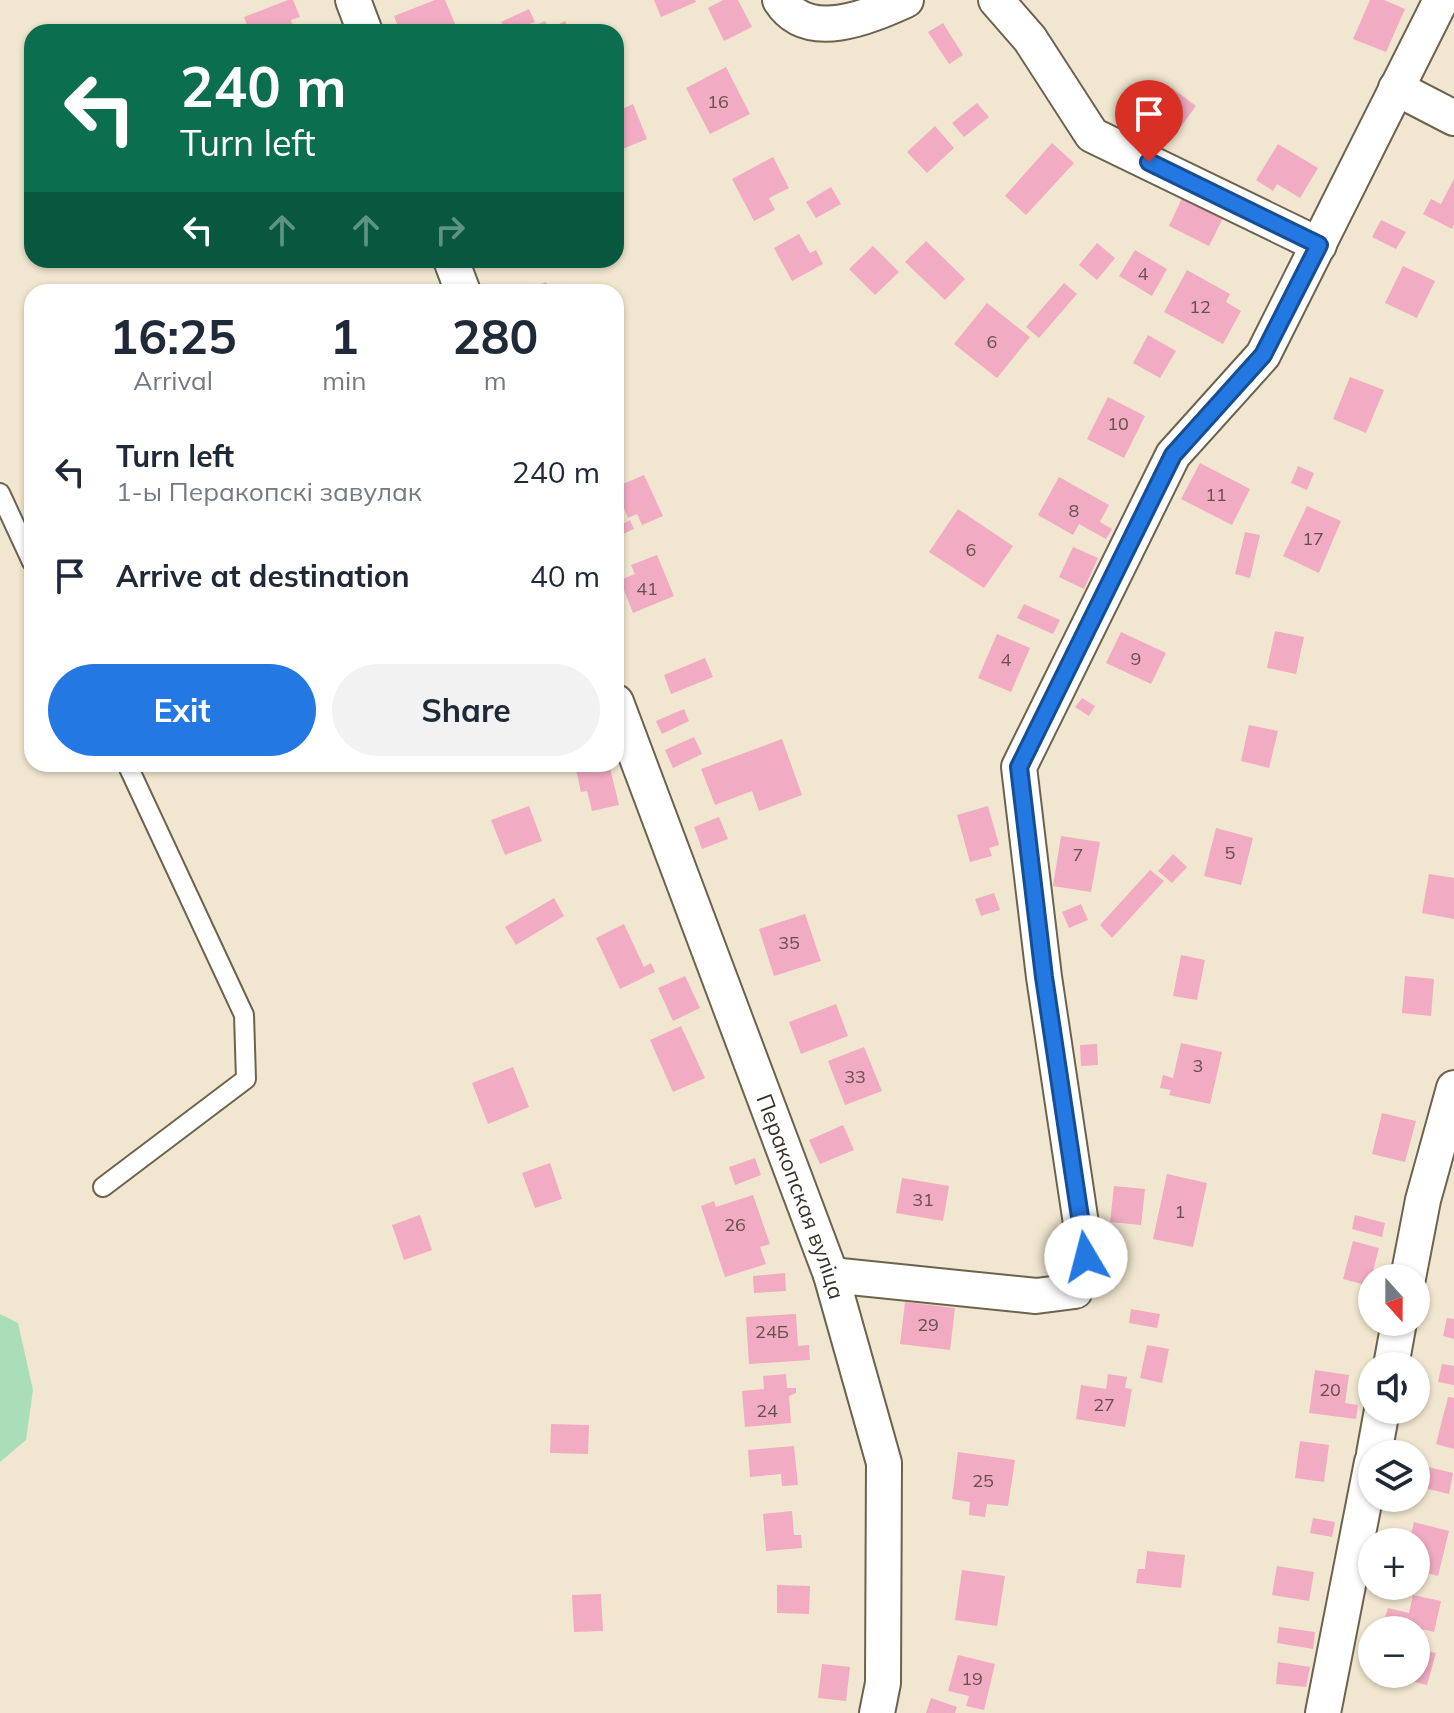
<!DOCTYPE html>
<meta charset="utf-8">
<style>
body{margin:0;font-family:Mulish,sans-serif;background:#f2f2f3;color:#1f2937;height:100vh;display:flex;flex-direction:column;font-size:30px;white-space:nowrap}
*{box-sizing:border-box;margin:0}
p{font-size:26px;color:#747a83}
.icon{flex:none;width:44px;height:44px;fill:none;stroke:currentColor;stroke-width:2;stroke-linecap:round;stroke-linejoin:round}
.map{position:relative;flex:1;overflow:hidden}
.sheet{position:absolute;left:24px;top:284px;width:600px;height:488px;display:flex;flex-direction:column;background:#fff;border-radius:24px;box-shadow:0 2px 6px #0004}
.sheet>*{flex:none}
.top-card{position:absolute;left:24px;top:24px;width:600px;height:244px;border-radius:24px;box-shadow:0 2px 6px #0004;background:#0b6e4f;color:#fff;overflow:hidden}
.needle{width:52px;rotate:159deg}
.fabs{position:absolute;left:1358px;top:1264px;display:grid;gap:16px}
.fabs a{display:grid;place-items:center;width:72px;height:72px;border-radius:50%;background:#fff;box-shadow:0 2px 6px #0004;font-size:40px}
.pin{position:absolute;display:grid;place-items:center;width:68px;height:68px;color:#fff;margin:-82px -34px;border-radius:50% 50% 50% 0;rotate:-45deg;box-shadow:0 0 8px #0007}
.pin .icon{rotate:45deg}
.me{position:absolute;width:88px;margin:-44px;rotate:352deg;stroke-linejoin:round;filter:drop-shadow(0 0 6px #0008)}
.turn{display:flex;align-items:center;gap:28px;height:168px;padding:0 24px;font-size:36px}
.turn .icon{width:104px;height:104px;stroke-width:2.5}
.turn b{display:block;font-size:56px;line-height:68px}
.lanes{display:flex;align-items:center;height:76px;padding:0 24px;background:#0003;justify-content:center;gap:40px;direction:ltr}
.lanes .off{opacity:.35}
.eta{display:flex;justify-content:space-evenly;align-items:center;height:136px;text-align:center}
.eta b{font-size:48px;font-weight:700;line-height:56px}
.primary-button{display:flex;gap:16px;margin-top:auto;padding:16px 24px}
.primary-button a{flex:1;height:92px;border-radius:48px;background:#2378e2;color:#fff;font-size:32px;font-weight:700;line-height:92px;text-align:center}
.primary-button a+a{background:#f2f2f3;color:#1f2937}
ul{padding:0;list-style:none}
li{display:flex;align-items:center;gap:24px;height:104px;padding:0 24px}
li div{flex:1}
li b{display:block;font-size:30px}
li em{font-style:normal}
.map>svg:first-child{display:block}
.green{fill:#a9deb8}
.building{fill:#f1abc2}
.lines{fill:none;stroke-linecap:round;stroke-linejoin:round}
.service-casing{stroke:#6c634f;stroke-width:22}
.minor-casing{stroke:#6c634f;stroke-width:38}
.service{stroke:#fff;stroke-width:18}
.minor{stroke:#fff;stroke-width:34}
.route-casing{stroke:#174e93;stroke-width:20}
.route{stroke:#2378e2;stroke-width:14}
.labels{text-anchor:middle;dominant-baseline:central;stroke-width:6;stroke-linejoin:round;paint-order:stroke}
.number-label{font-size:18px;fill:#65504f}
.street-label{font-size:22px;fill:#363229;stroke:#fff5dd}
</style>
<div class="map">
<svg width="1454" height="1713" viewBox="0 0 1454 1713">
<rect width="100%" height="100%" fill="#f1e7d0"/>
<path class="green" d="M0,1314L18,1323L33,1390L26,1440L0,1462Z"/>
<path class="building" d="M288,0H293L300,17L291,20L295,32H250L244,17Z
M435,0H445L458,31L400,32L394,16Z
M654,0H695L696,2L661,17Z
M723,0H738L752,27L724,41L708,8Z
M1370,0H1384L1405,9L1386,52L1353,39Z
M529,9L535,22L506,32L501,22Z
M545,21L549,29L565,21L570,32H521Z
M943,23L963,55L949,64L928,32Z
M726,67L750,114L710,134L686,88Z
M1172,88L1196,106L1174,136L1161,126L1166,119L1156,111Z
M977,103L989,117L964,137L952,123Z
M633,104L647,139L620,150L616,139V112Z
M935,126L954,148L927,173L907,152Z
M1052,143L1074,163L1026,215L1005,196Z
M1278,144L1318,168L1300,198L1277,184L1273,191L1256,180Z
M773,157L789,188L769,198L775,210L754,221L732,179Z
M1454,179V224L1452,229L1423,214L1431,199L1441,204Z
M831,187L841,204L816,218L806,202Z
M1183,196L1224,216L1209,246L1169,226Z
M1381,220L1406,232L1396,249L1372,237Z
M799,234L810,253L816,250L823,264L792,281L774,248Z
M926,241L965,279L945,300L905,262Z
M1097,243L1115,258L1097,280L1079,265Z
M873,246L899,272L875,295L849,269Z
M1135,250L1167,269L1152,296L1119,276Z
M1403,266L1435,281L1417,318L1385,303Z
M1187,270L1230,294L1226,302L1241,311L1223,344L1164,312Z
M546,282L550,292H522Z
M1064,283L1077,294L1039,338L1026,327Z
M987,303L1030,337L997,378L954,344Z
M1148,335L1176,351L1160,378L1133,363Z
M1350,377L1384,390L1366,433L1333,419Z
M1108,397L1145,416L1124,458L1087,439Z
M1200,463L1250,489L1232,525L1181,499Z
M1298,466L1314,473L1307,490L1291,483Z
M644,475L663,516L642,525L637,514L628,518L623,506L616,509V487Z
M1059,477L1109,505L1100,522L1112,529L1106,539L1079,524L1073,535L1038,515Z
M1307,506L1341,521L1319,573L1283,556Z
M958,509L1013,546L984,588L929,552Z
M630,520L634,529L623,534L619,526Z
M1245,532L1260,535L1250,578L1235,574Z
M1073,547L1098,558L1084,589L1059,577Z
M657,555L674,596L633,613L620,580L635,574L631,565Z
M1024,604L1060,620L1053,634L1017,618Z
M1275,631L1304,637L1296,674L1267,668Z
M1121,632L1166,653L1151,684L1106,663Z
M997,634L1030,648L1011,692L978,678Z
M705,658L713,677L671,694L664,675Z
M1082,698L1095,706L1089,716L1075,707Z
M684,709L689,721L662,734L656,721Z
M1249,725L1278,731L1269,768L1241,761Z
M694,737L702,754L673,768L665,750Z
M782,739L802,795L759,811L752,791L715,805L701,769Z
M609,764L619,805L592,811L587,791L581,792L576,770Z
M529,806L542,841L505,855L491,820Z
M988,806L999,845L989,848L992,856L970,862L957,815Z
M719,817L728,839L702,849L694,827Z
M1216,828L1253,838L1241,885L1204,876Z
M1061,836L1100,842L1091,892L1053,886Z
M1173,854L1187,867L1172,883L1158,871Z
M1150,870L1164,881L1112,938L1100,925Z
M1429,874L1454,878V919L1422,913Z
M994,893L1000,910L981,916L975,899Z
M554,898L564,916L516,945L505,927Z
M1081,904L1088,920L1069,928L1062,912Z
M805,914L821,961L774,976L759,929Z
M624,924L644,967L651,963L655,972L620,989L596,938Z
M1181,955L1205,960L1197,1000L1173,996Z
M685,976L700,1008L673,1021L658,988Z
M1405,976L1434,979L1431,1016L1402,1013Z
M836,1004L848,1036L801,1054L789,1022Z
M681,1026L705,1078L673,1092L650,1040Z
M1181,1043L1222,1052L1210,1104L1169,1095L1171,1090L1160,1088L1163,1075L1173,1078Z
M1097,1044L1098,1065L1081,1066L1080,1045Z
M864,1047L882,1091L845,1105L828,1061Z
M513,1067L529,1107L488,1124L472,1083Z
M1382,1113L1416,1121L1405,1162L1372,1154Z
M843,1125L854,1150L820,1164L809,1140Z
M755,1158L761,1175L735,1185L729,1167Z
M550,1163L562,1199L535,1208L522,1173Z
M1167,1174L1207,1183L1193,1247L1153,1239Z
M902,1178L949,1186L943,1221L896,1213Z
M1114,1186L1145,1189L1141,1225L1110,1222Z
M753,1195L770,1244L760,1247L766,1264L725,1277L701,1206L714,1201L716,1207Z
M420,1215L432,1250L404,1260L392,1225Z
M1355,1215L1385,1223L1382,1237L1352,1229Z
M1353,1241L1379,1248L1369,1286L1343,1279Z
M785,1273L786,1291L754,1293L753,1276Z
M905,1302L955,1308L950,1350L900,1344Z
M1131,1309L1160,1314L1157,1328L1129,1323Z
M796,1314L798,1346L809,1345L810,1360L749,1364L746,1317Z
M1447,1318L1454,1319V1339L1443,1336Z
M1147,1345L1169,1349L1162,1383L1140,1378Z
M1442,1364L1454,1366V1385L1438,1382Z
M1315,1370L1349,1375L1345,1403L1358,1405L1356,1419L1309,1413Z
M786,1374L787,1388H796V1393L789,1396L791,1423L745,1427L742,1391L764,1389L763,1376Z
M1108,1374L1127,1377L1125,1388L1132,1389L1125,1427L1076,1419L1081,1385L1106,1389Z
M1448,1397L1454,1398V1449L1436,1444Z
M551,1424L589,1425L588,1454L550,1453Z
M1300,1441L1329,1445L1324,1482L1295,1478Z
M794,1446L798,1485L782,1486L781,1474L750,1477L748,1450Z
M958,1452L1015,1460L1008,1506L987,1504L985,1517L969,1515L970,1502L952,1499Z
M1416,1464L1453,1473L1449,1494L1416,1486Z
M792,1511L794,1535H801L802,1548L766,1551L763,1514Z
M1313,1518L1335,1522L1332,1537L1310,1533Z
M1414,1522L1449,1531L1438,1576L1416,1570V1542H1409Z
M1147,1551L1185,1555L1181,1588L1136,1583L1138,1569H1145Z
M1277,1566L1314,1572L1309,1601L1272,1595Z
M962,1570L1005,1576L997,1626L955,1620Z
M777,1585L810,1586L809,1614L777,1613Z
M601,1594L603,1631L574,1632L572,1595Z
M1413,1595L1441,1601L1434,1632L1384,1620L1388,1608L1409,1613Z
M1279,1627L1315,1632L1313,1649L1277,1643Z
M1416,1648L1436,1653L1427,1685L1387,1675L1416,1674Z
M958,1655L995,1664L984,1710L966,1706L969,1696L948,1691Z
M1278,1662L1310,1667L1306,1687L1276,1684Z
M822,1664L850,1667L846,1701L818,1698Z
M931,1698L957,1707L955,1713H926Z"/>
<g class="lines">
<g class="service-casing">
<path id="service" d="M0,493L32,562
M103,1187L246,1079L244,1015L127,764"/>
</g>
<g class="minor-casing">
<g id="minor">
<path d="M353,0L365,32"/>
<path d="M780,0C808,44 870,16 906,0"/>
<path d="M996,0L1030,39L1092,135L1319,245"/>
<path d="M1396,88L1454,118"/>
<path d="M451,260L463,292"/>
<path id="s1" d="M616,702L831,1275L884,1463L883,1683L877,1713"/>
<path d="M831,1275L1036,1296L1075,1291L1086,1257L1044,977L1019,767L1173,455L1263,355L1441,0"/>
<path d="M1408,1278L1423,1200L1454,1088"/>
<path d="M1391,1366L1399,1322"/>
<path d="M1374,1454L1382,1410"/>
<path d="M1323,1713L1372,1462"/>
</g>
</g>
<use href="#service" class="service"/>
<use href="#minor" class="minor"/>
</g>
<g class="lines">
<g class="route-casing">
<path id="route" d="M1086,1257L1044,977L1019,767L1173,455L1263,355L1319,245L1149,162"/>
</g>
<use href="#route" class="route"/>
</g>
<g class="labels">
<g class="number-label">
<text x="718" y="101">16</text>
<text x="1143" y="273">4</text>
<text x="1200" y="306">12</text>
<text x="992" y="341">6</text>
<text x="1118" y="423">10</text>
<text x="1216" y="494">11</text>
<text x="1074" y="510">8</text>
<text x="1313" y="538">17</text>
<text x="971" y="549">6</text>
<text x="647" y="588">41</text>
<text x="1136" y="658">9</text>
<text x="1006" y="659">4</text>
<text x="1230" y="852">5</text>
<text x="1078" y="854">7</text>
<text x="789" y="942">35</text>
<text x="1198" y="1065">3</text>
<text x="855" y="1076">33</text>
<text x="923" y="1199">31</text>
<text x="1180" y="1211">1</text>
<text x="735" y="1224">26</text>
<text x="928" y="1324">29</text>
<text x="772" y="1331">24Б</text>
<text x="1330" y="1389">20</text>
<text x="1104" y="1404">27</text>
<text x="767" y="1410">24</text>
<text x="983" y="1480">25</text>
<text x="972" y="1678">19</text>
</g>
<g class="street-label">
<text stroke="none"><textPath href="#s1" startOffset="528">Перакопская вуліца</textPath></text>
</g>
</g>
</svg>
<div class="fabs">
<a><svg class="needle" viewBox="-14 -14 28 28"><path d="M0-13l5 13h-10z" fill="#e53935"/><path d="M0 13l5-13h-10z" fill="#747a83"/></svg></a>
<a><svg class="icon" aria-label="sound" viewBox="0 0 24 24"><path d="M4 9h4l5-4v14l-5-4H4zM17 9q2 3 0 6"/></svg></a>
<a><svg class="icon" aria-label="layers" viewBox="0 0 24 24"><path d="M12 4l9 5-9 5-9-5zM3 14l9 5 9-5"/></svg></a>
<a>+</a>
<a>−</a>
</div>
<div class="pin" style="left:1149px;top:162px;background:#d93025"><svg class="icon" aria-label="arrive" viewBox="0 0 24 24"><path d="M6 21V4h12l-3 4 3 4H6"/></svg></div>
<svg class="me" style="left:1086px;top:1257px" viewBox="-20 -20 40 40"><circle r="19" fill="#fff"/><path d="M0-13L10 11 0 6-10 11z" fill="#2378e2"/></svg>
<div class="top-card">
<div class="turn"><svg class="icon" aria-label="left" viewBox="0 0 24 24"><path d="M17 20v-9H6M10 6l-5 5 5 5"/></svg><div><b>240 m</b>Turn left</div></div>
<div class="lanes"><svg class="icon" aria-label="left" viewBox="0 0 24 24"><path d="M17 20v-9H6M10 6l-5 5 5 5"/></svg><svg class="icon off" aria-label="ahead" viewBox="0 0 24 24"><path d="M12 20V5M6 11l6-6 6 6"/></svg><svg class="icon off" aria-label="ahead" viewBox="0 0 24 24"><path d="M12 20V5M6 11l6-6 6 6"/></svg><svg class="icon off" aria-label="right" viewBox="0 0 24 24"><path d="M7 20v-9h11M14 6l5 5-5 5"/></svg></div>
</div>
<section class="sheet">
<div class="eta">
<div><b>16:25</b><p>Arrival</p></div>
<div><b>1</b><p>min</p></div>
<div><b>280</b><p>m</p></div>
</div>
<ul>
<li><svg class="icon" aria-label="left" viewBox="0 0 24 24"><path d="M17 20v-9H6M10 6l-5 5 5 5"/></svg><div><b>Turn left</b><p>1-ы Перакопскі завулак</p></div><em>240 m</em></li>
<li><svg class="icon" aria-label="arrive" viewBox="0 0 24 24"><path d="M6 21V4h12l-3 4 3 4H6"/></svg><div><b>Arrive at destination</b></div><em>40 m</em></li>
</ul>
<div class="primary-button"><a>Exit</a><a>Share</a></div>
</section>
</div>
